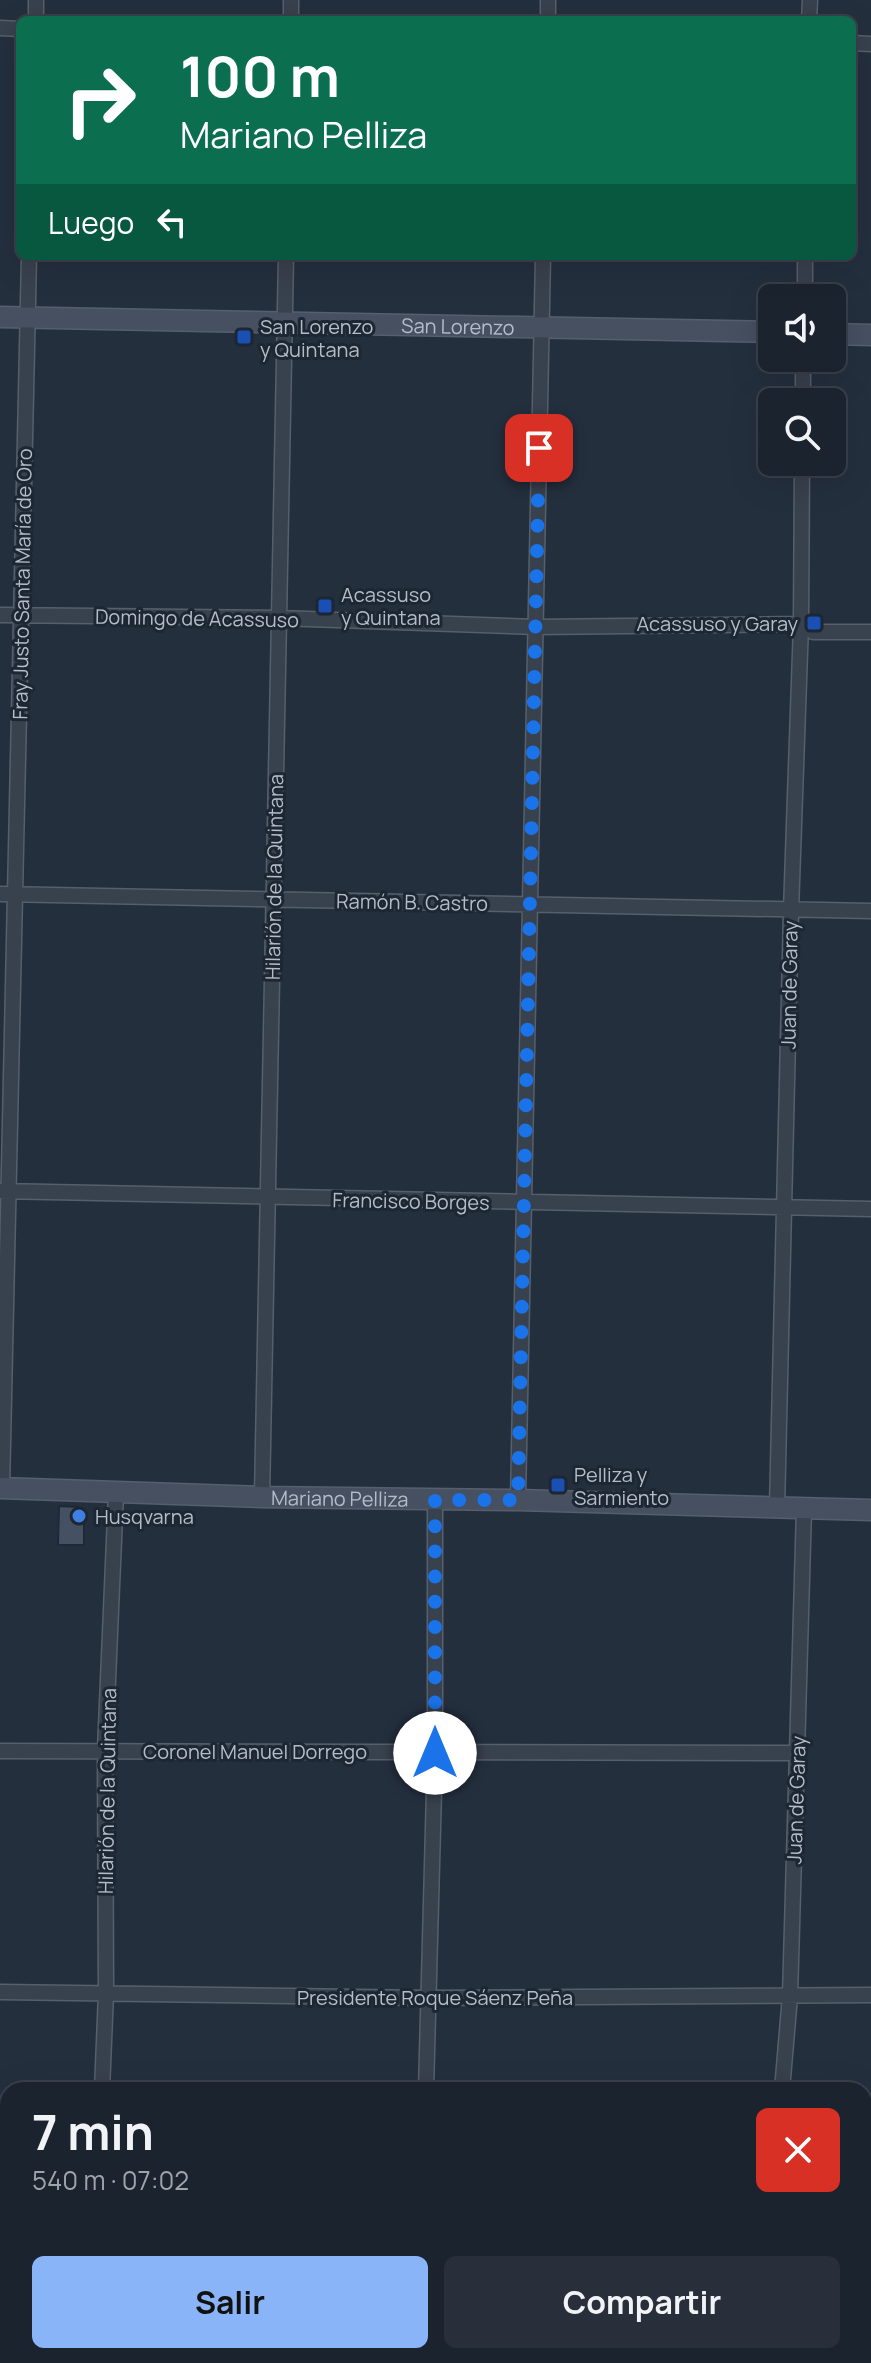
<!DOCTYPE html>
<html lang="es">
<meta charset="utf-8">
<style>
body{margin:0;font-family:Manrope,sans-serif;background:#282f3a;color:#f1f3f6;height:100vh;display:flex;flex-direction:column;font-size:30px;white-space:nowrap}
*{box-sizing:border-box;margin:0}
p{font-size:26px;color:#a0a4aa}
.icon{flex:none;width:44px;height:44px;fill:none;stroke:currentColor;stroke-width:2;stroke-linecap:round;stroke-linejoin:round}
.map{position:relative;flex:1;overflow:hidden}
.side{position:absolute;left:0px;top:2082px;width:872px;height:282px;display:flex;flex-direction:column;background:#1b232e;border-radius:24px 24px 0 0;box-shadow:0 8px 32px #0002,0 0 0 2px #39404a}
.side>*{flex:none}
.guide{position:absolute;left:16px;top:16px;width:840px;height:244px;border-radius:12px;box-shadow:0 8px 32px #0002,0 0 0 2px #39404a;background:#0b6e4f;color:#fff;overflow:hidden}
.buttons{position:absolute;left:758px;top:284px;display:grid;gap:16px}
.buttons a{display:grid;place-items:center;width:88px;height:88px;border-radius:12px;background:#1b232e;box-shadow:0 8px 32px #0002,0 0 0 2px #39404a;font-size:40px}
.pin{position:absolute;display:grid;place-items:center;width:68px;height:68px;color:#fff;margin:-34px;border-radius:16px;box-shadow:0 4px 12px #0006}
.me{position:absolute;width:88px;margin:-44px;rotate:0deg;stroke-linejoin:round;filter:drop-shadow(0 0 6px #0008)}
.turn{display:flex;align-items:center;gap:28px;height:168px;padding:0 32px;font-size:36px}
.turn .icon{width:104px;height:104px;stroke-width:2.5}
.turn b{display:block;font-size:56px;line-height:68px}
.then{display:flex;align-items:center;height:76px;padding:0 32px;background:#0003;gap:16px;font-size:30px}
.round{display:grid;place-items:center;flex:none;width:84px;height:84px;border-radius:12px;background:#282f3a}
.overview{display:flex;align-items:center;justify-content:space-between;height:136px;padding:0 32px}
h1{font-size:48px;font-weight:700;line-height:60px}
.action{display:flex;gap:16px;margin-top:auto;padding:16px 32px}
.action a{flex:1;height:92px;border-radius:12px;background:#8ab4f8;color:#111;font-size:32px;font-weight:700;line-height:92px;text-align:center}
.action a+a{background:#282f3a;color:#f1f3f6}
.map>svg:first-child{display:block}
.building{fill:#455162;stroke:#1f2835;stroke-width:2}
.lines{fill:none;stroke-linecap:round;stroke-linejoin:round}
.street-casing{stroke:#565f6c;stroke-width:17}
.secondary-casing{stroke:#565f6c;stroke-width:23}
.street{stroke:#38414e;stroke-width:14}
.secondary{stroke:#465061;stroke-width:20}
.route{stroke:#1a73e8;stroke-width:14;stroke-dasharray:0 25.2}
.transit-dot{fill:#1a4fb4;stroke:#1d2633;stroke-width:3}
.shop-dot{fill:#3f7fe0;stroke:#1d2633;stroke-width:3}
.labels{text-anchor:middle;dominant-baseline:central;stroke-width:6;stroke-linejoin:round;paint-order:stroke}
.poi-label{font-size:20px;fill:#b4bcc9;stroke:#1d2633;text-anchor:start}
.street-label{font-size:20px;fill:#b4bcc9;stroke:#1d2633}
</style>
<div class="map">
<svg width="871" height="2363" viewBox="0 0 871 2363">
<rect width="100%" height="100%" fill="#242f3e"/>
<path class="building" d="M59,1506L78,1507L84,1516V1545H58Z"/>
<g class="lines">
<g class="street-casing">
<path id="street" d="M36,20V0
M291,20V0
M548,20V0
M809,20L810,0
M0,28L20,29
M852,43L871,44
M805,298V256
M803,402V358
M0,615L279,618L536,627L801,624L813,632H871
M0,894L871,911
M0,1191L871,1209
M2,1488L29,256
M262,1497L286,256
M518,1500L543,256
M777,1508L791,911L801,624L802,462
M0,1751L798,1753
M0,1992L429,1998L871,1995
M102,2090L106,1993L105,1750L116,1493
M426,2090L435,1753V1500
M782,2090L790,1996L804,1509
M0,2251H8
M864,2251H871
M96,2356V2363
M421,2363V2356
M764,2363V2356"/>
</g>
<g class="secondary-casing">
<g id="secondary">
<path id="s1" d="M0,317L772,332"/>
<path d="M832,334L871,335"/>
<path id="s2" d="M0,1488L262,1497L518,1500L871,1510"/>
</g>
</g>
<use href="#street" class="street"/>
<use href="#secondary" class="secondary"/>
</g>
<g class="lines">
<path class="route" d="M435,1753V1500H518L539,448"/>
</g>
<g class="transit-dot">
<rect x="236" y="329" width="16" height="16" rx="4"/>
<rect x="317" y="598" width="16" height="16" rx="4"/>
<rect x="806" y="615" width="16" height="16" rx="4"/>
<rect x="550" y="1477" width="16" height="16" rx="4"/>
</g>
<circle class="shop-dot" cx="79" cy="1516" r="8"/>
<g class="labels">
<g class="poi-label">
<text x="260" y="326">San Lorenzo<tspan x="260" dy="23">y Quintana</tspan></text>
<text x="341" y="594">Acassuso<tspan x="341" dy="23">y Quintana</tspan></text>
<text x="798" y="623" text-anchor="end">Acassuso y Garay</text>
<text x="574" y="1474">Pelliza y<tspan x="574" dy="23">Sarmiento</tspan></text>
<text x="95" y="1516">Husqvarna</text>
</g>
<g class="street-label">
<text stroke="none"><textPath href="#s1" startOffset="458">San Lorenzo</textPath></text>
<text transform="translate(22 584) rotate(-89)">Fray Justo Santa María de Oro</text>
<text transform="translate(197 618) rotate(1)">Domingo de Acassuso</text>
<text transform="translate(274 877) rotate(-89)">Hilarión de la Quintana</text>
<text transform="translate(412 902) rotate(1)">Ramón B. Castro</text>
<text transform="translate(789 985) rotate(-89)">Juan de Garay</text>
<text transform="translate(411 1201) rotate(1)">Francisco Borges</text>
<text stroke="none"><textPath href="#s2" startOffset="340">Mariano Pelliza</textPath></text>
<text x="255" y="1751">Coronel Manuel Dorrego</text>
<text transform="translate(107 1791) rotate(-89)">Hilarión de la Quintana</text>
<text transform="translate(796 1800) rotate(-88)">Juan de Garay</text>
<text x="435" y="1997">Presidente Roque Sáenz Peña</text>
</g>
</g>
</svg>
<div class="buttons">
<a><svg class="icon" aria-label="sound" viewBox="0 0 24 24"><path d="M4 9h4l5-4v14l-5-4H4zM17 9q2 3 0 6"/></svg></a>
<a><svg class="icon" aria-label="search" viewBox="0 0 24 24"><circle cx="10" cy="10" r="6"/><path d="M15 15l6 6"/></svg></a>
</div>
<div class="pin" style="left:539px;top:448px;background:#d93025"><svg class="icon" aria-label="arrive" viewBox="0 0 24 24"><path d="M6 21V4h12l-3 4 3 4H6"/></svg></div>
<svg class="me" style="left:435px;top:1753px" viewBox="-20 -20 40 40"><circle r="19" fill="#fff"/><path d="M0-13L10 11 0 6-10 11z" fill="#1a73e8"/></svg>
<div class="guide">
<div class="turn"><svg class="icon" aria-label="right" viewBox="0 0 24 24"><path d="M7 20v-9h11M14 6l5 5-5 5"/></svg><div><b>100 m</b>Mariano Pelliza</div></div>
<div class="then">Luego<svg class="icon" aria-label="left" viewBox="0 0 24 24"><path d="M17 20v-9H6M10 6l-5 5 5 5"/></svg></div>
</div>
<section class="side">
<div class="overview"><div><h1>7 min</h1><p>540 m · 07:02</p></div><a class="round" style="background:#d93025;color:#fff"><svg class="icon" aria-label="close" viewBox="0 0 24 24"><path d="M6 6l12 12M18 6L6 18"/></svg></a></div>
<div class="action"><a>Salir</a><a>Compartir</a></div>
</section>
</div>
